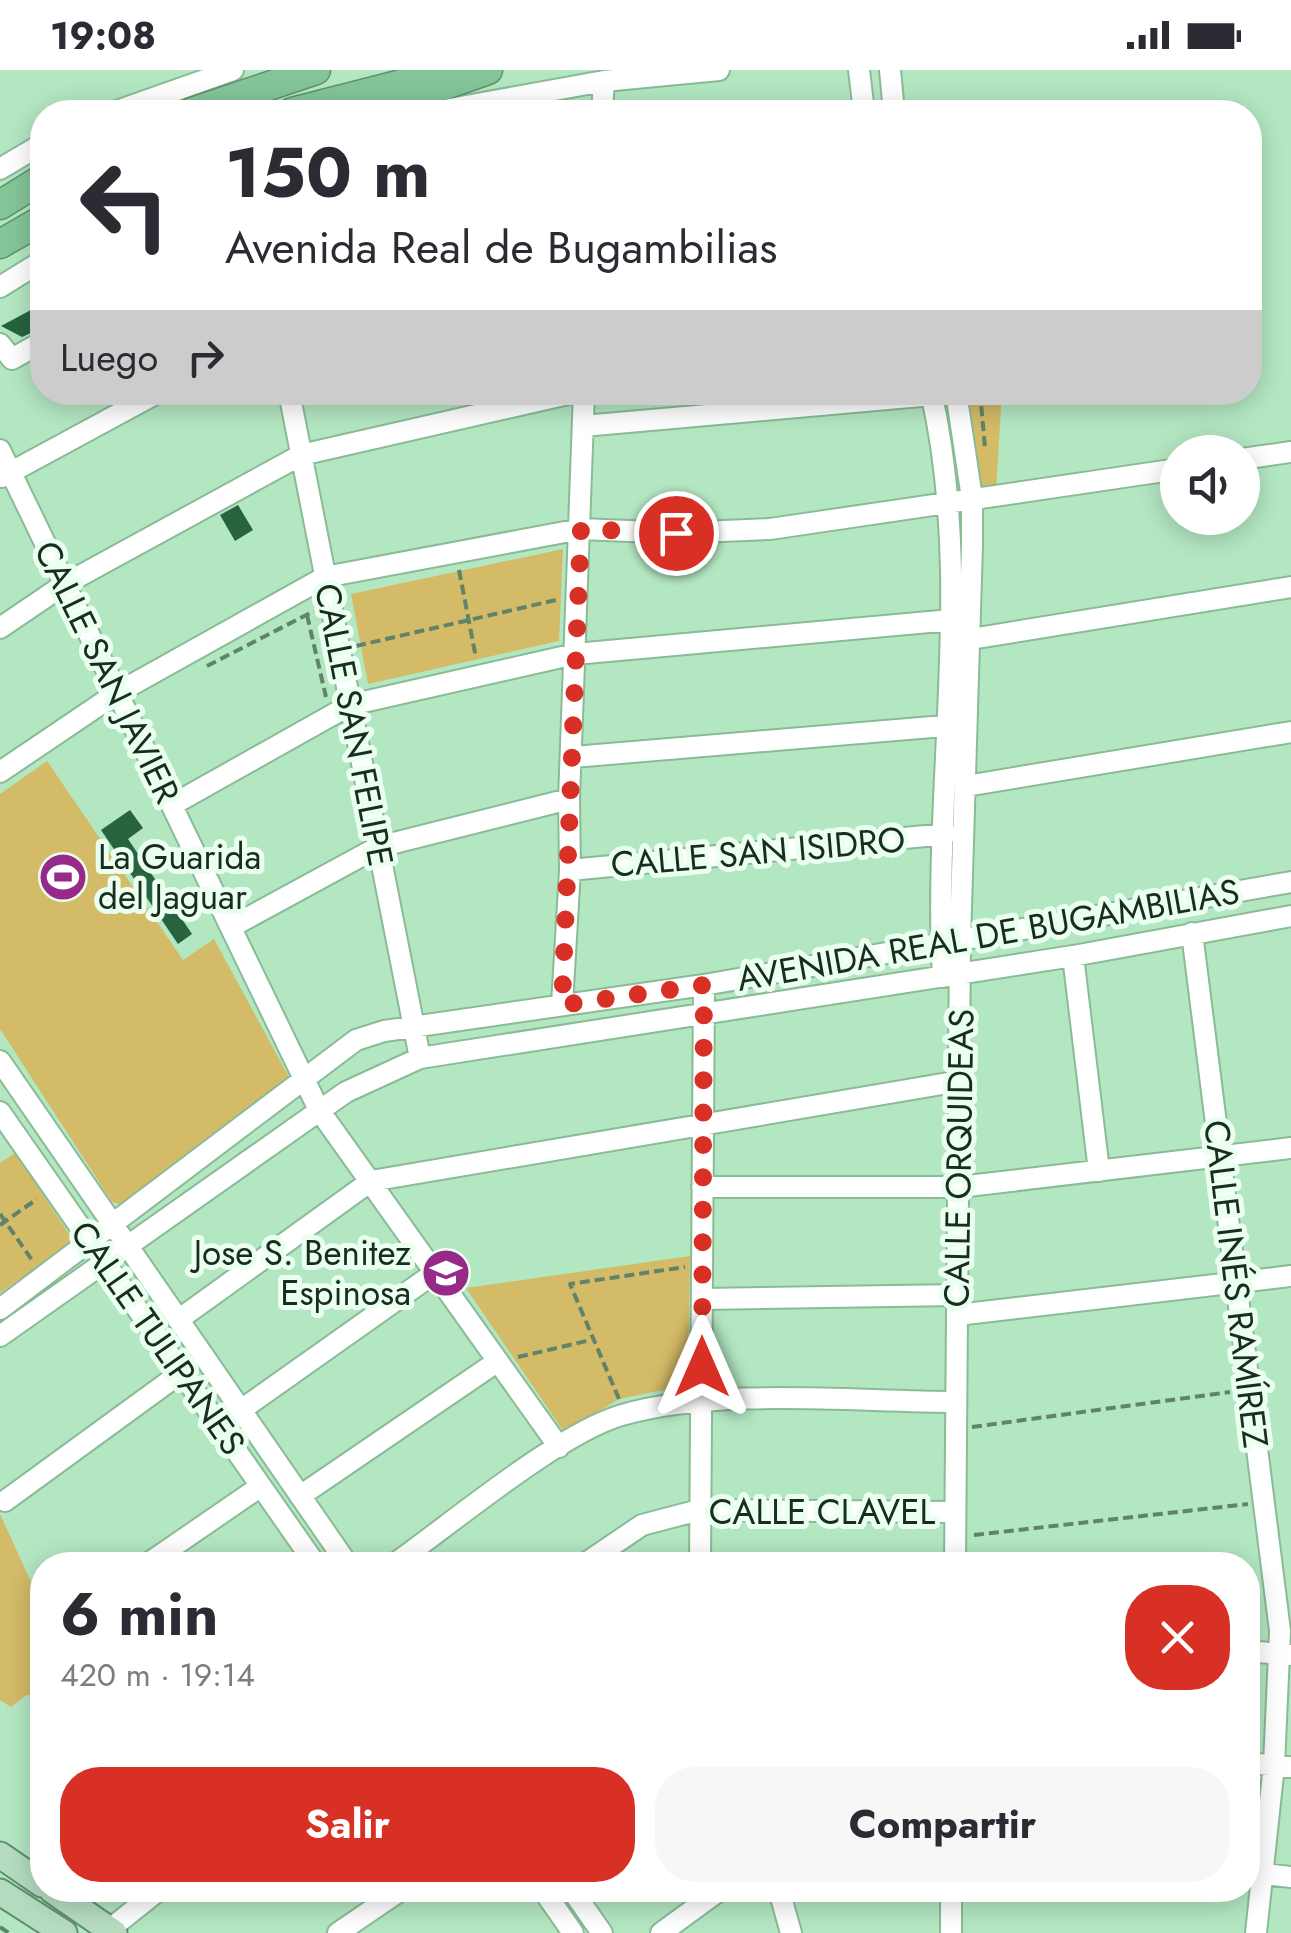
<!DOCTYPE html>
<html lang="es">
<meta charset="utf-8">
<style>
body{margin:0;font-family:Jost,sans-serif;background:#f7f7f7;color:#2b2b33;height:100vh;display:flex;flex-direction:column;font-size:38px;white-space:nowrap}
*{box-sizing:border-box;margin:0}
p{font-size:32px;color:#7c7c81}
.icon{flex:none;width:55px;height:55px;fill:none;stroke:currentColor;stroke-width:2;stroke-linecap:round;stroke-linejoin:round}
.map{position:relative;flex:1;overflow:hidden}
.details{position:absolute;left:30px;top:1482px;width:1230px;height:350px;display:flex;flex-direction:column;background:#fff;border-radius:40px;box-shadow:0 5px 25px #0003}
.details>*{flex:none}
.guide{position:absolute;left:30px;top:30px;width:1232px;height:305px;border-radius:40px;box-shadow:0 5px 25px #0003;background:#fff;color:#2b2b33;overflow:hidden}
.controls{position:absolute;left:1160px;top:365px;display:grid;gap:20px}
.controls a{display:grid;place-items:center;width:100px;height:100px;border-radius:50%;background:#fff;box-shadow:0 5px 25px #0003;font-size:50px}
.pin{position:absolute;display:grid;place-items:center;width:85px;height:85px;color:#fff;margin:-42px;border:5px solid #fff;border-radius:50%;box-shadow:0 2px 10px #0007}
.me{position:absolute;width:110px;margin:-55px;rotate:0deg;stroke-linejoin:round;filter:drop-shadow(0 0 8px #0008)}
.turn{display:flex;align-items:center;gap:35px;height:210px;padding:0 30px;font-size:45px}
.turn .icon{width:130px;height:130px;stroke-width:2.5}
.turn b{display:block;font-size:70px;line-height:85px}
.then{display:flex;align-items:center;height:95px;padding:0 30px;background:#0003;gap:20px;font-size:38px}
.round{display:grid;place-items:center;flex:none;width:105px;height:105px;border-radius:40px;background:#f7f7f7}
.head{display:flex;align-items:center;justify-content:space-between;height:170px;padding:0 30px}
h1{font-size:60px;font-weight:700;line-height:75px}
.button{display:flex;gap:20px;margin-top:auto;padding:20px 30px}
.button a{flex:1;height:115px;border-radius:40px;background:#d93025;color:#fff;font-size:40px;font-weight:700;line-height:115px;text-align:center}
.button a+a{background:#f7f7f7;color:#2b2b33}
.status{display:flex;justify-content:space-between;align-items:center;height:70px;padding:0 50px;background:#fff;direction:ltr}
.status svg{height:28px;fill:currentColor}
.map>svg:first-child{display:block}
.green{fill:#d4bb68}
.building{fill:#27633e}
.lines{fill:none;stroke-linecap:round;stroke-linejoin:round}
.minor-casing{stroke:#89bb97;stroke-width:24}
.major-casing{stroke:#5f906e;stroke-width:29}
.highway-casing{stroke:#5f906e;stroke-width:31}
.path{stroke:#60836a;stroke-width:4;stroke-dasharray:10 5;stroke-linecap:butt}
.minor{stroke:#fff;stroke-width:20}
.major{stroke:#b5dcc1;stroke-width:25}
.highway{stroke:#84c598;stroke-width:28}
.route{stroke:#d93025;stroke-width:18;stroke-dasharray:0 32.4}
.labels{text-anchor:middle;dominant-baseline:central;stroke-width:10;stroke-linejoin:round;paint-order:stroke}
.street-label{font-size:35px;fill:#192d1f;stroke:#ebfff0}
.poi-label{font-size:35px;fill:#192d1f;stroke:#ebfff0;text-anchor:start}
</style>
<div class="status"><b>19:08</b><svg viewBox="0 0 49 12"><path d="M0 12V9h3v3zM5 12V6h3v6zM10 12V3h3v9zM15 12V0h3v12zM26 1h20v11H26zM47 4h2v5h-2z"/></svg></div>
<div class="map">
<svg width="1291" height="1863" viewBox="0 0 1291 1863">
<rect width="100%" height="100%" fill="#b3e7c2"/>
<path class="green" d="M965,323H1002L996,420L981,421Z
M563,479L559,571L368,614L351,524Z
M47,691L183,890L214,869L289,1007L288,1018L126,1136L112,1132L0,959V724Z
M15,1083L74,1171L0,1223V1093Z
M690,1186L688,1315L619,1329L564,1362L466,1218Z
M0,1444L42,1536V1626L26,1625L11,1637L0,1630Z"/>
<path class="building" d="M42,234V258L22,267L1,256Z
M238,435L253,460L235,471L220,445Z
M130,740L143,758L128,769L192,864L178,874L101,760Z"/>
<g class="lines">
<g class="minor-casing">
<path id="minor" d="M859,0L864,42
M890,0L894,42
M114,42L233,0
M433,42L604,11L719,0
M602,42L604,11
M0,99L42,74
M0,217L42,191
M0,274L12,289L42,272
M289,322L420,988
M931,322C975,515 932,712 943,907
M583,356L932,325
M0,380L319,1040L559,1377
M1242,389L1291,382
M2,407L159,322
M0,558L65,514L301,385L577,322
M971,569L1291,517
M573,687L956,655
M0,702L117,623L325,507L581,459L676,463L770,459L1178,399
M966,716L1291,662
M172,735L350,635L575,584L951,550
M570,800L946,764
M231,857L378,777L569,729
M1192,863L1280,1561L1274,1695L1256,1863
M1073,886L1099,1101
M562,935L570,800L569,729L584,322
M0,991L348,1495
M0,1042L316,1495
M702,1117H959L1291,1078
M703,1229L958,1225
M0,1239L356,970L384,961L704,915L1291,812
M957,1245L1291,1206
M178,1250L371,1111L960,1011
M0,1266L346,1022L420,988L1073,886L1291,846
M241,1340L436,1202
M300,1426L498,1291
M5,1431L182,1302
M146,1495L261,1416
M393,1495C451,1454 559,1363 622,1345C720,1317 853,1332 956,1332
M583,1495L642,1455L699,1440L955,1442
M700,1495L704,915
M955,1495L960,871L972,475V428L956,322
M1248,1581L1291,1585
M1248,1693L1291,1697
M1248,1802L1291,1807
M543,1820L573,1863
M572,1820L602,1863
M779,1820L791,1863
M105,1863L159,1820
M338,1863L401,1820
M661,1863L720,1820
M951,1863V1820"/>
</g>
<g class="major-casing">
<path id="major" d="M0,1785L42,1814
M52,1820L114,1863
M0,1822L64,1863"/>
</g>
<g class="highway-casing">
<path id="highway" d="M192,42L316,0
M292,42L456,0
M368,42L488,0
M0,135L42,109
M0,174L42,150"/>
</g>
<path class="path" d="M985,322L981,333L985,378
M459,500L476,588
M307,545L326,627
M356,576L556,530
M207,596L314,541
M0,1144L34,1193
M0,1155L37,1129
M518,1287L591,1270
M619,1329L570,1214L685,1197
M972,1357L1230,1322
M974,1465L1248,1434
M0,1857L9,1863"/>
<use href="#minor" class="minor"/>
<use href="#major" class="major"/>
<use href="#highway" class="highway"/>
</g>
<g class="lines">
<path class="route" d="M676,463L581,459L562,935L704,915L702,1297"/>
</g>
<defs>
<g id="stadium-disc" transform="scale(2.5)"><circle r="9.5" fill="#972989" stroke="#ebfff0"/><path d="M0-5a6.5 5 0 1 0 0 10a6.5 5 0 1 0 0-10ZM-3.5-1.8h7v3.6h-7Z" fill="#fff"/></g>
<g id="school-disc" transform="scale(2.5)"><circle r="9.5" fill="#972989" stroke="#ebfff0"/><path d="M0-5L7-2L0 1L-7-2ZM-4 1L0 2.5L4 1V4Q0 6-4 4Z" fill="#fff"/></g>
</defs>
<g fill-rule="evenodd">
<use href="#stadium-disc" x="63" y="807"/>
<use href="#school-disc" x="446" y="1203"/>
</g>
<g class="labels">
<g class="street-label">
<text transform="translate(107 602) rotate(64)">CALLE SAN JAVIER</text>
<text transform="translate(354 655) rotate(79)">CALLE SAN FELIPE</text>
<text transform="translate(758 782) rotate(-5)">CALLE SAN ISIDRO</text>
<text transform="translate(988 865) rotate(-10)">AVENIDA REAL DE BUGAMBILIAS</text>
<text transform="translate(959 1088) rotate(-89)">CALLE ORQUIDEAS</text>
<text transform="translate(1236 1214) rotate(83)">CALLE INÉS RAMÍREZ</text>
<text transform="translate(158 1268) rotate(55)">CALLE TULIPANES</text>
<text x="822" y="1442">CALLE CLAVEL</text>
</g>
<g class="poi-label">
<text x="98" y="787">La Guarida<tspan x="98" dy="40">del Jaguar</tspan></text>
<text x="411" y="1183" text-anchor="end">Jose S. Benitez<tspan x="411" dy="40">Espinosa</tspan></text>
</g>
</g>
</svg>
<div class="controls">
<a><svg class="icon" aria-label="sound" viewBox="0 0 24 24"><path d="M4 9h4l5-4v14l-5-4H4zM17 9q2 3 0 6"/></svg></a>
</div>
<div class="pin" style="left:676px;top:463px;background:#d93025"><svg class="icon" aria-label="arrive" viewBox="0 0 24 24"><path d="M6 21V4h12l-3 4 3 4H6"/></svg></div>
<svg class="me" style="left:702px;top:1297px" viewBox="-20 -20 40 40"><path d="M0-17L14 15 0 8-14 15z" fill="#d93025" stroke="#fff" stroke-width="4"/></svg>
<div class="guide">
<div class="turn"><svg class="icon" aria-label="left" viewBox="0 0 24 24"><path d="M17 20v-9H6M10 6l-5 5 5 5"/></svg><div><b>150 m</b>Avenida Real de Bugambilias</div></div>
<div class="then">Luego<svg class="icon" aria-label="right" viewBox="0 0 24 24"><path d="M7 20v-9h11M14 6l5 5-5 5"/></svg></div>
</div>
<section class="details">
<div class="head"><div><h1>6 min</h1><p>420 m · 19:14</p></div><a class="round" style="background:#d93025;color:#fff"><svg class="icon" aria-label="close" viewBox="0 0 24 24"><path d="M6 6l12 12M18 6L6 18"/></svg></a></div>
<div class="button"><a>Salir</a><a>Compartir</a></div>
</section>
</div>
